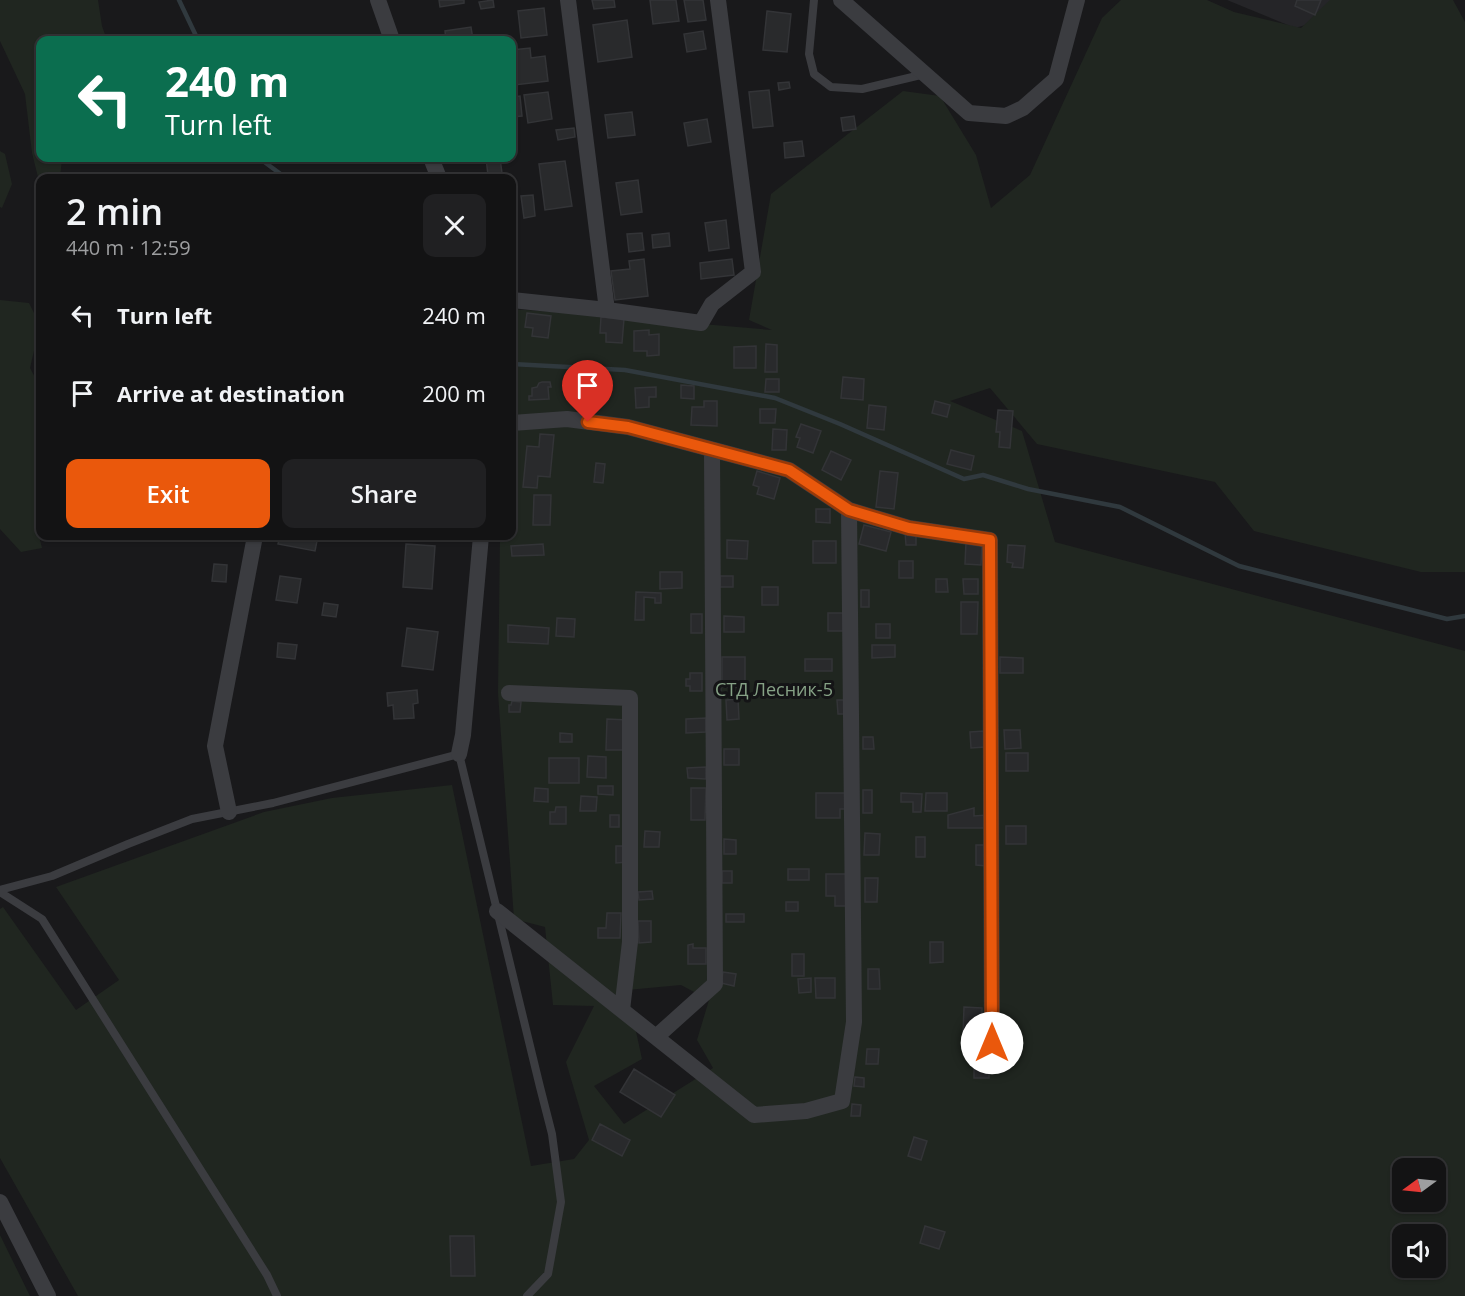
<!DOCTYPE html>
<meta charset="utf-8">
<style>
body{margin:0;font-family:"Open Sans",sans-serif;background:#202022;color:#f1f3f6;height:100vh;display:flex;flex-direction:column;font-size:22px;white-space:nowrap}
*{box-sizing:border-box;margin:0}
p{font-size:20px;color:#9d9ea0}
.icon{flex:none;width:33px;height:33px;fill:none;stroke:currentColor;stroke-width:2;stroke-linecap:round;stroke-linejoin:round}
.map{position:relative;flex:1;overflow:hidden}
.drawer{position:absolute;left:36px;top:174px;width:480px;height:366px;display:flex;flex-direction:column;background:#131314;border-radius:12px;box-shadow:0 2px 4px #0004,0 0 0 2px #323234}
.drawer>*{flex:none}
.guide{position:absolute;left:36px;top:36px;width:480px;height:126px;border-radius:12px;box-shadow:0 2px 4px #0004,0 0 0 2px #323234;background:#0b6e4f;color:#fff;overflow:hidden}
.needle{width:39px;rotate:255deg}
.controls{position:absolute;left:1392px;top:1158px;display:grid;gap:12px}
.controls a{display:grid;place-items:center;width:54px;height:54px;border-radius:12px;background:#131314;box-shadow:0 2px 4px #0004,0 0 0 2px #323234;font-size:30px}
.pin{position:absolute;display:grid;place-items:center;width:51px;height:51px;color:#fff;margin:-62px -26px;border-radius:50% 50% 50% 0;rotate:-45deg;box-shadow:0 0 6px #0007}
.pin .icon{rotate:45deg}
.me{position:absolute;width:66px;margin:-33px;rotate:0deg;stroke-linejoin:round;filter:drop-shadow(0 0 4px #0008)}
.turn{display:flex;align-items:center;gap:21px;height:126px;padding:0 30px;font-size:27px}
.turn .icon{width:78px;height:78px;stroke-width:2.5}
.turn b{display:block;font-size:42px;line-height:51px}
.round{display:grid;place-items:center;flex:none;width:63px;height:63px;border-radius:12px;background:#202022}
.headline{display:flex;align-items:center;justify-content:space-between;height:102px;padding:0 30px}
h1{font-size:36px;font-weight:600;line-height:45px}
.primary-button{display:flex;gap:12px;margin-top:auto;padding:12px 30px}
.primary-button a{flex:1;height:69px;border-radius:12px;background:#ea580c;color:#fff;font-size:24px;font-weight:600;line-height:69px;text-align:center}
.primary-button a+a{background:#202022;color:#f1f3f6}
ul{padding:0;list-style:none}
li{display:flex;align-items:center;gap:18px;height:78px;padding:0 30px}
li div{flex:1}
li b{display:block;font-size:22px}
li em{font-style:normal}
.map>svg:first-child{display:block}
.built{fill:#252528}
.green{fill:#202620;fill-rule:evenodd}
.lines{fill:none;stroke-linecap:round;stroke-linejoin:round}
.stream{stroke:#30393e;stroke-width:4.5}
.building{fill:#292a2c;stroke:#333437;stroke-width:1.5}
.lane{stroke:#3b3c40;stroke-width:8}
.street{stroke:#3b3c40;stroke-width:16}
.route-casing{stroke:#983908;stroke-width:15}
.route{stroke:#ea580c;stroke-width:10}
.labels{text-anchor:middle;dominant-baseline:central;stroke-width:6;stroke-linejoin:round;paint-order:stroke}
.park-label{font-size:18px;fill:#86a286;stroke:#141416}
</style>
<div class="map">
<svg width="1465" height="1296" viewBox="0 0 1465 1296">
<rect width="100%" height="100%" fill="#19191b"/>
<path class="built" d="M1227,0H1367L1365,8L1295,28Z"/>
<path class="green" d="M0,0H98L102,26L107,40H40V158H62L60,178H42L38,177L32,153L25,94L0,41Z
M1121,0H1207L1234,12L1301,28L1330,0H1453L1465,22V572H1421L1254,531L1215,482L1037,444L990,388L950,401L1022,431L1055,542L1465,651V1296H78L0,1158V909L3,907L76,1010L119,980L56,887L264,812L332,798L452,785L531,1166L574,1159L589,1140L566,1062L594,1006L553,1005L545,927L514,919L498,693L500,536H512V309L596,315L772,330L749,320L771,194L903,91L940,96L976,155L991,208L1030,175L1102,18ZM681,985L709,1000L697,1040L713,1068L624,1124L594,1086L642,1059L627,990ZM1402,1168H1436V1202H1402ZM1402,1234H1436V1268H1402Z
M0,151L5,154L12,184L2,208L0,207Z
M0,300L29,303L40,325L30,368L40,387V525L36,524L42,548L21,552L0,529Z
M0,1235L30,1296H0Z"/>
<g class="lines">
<path class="stream" d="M179,0L198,40
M259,158L286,178
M512,364L625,370L775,398L840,424L964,479L983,475L1028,489L1120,507L1239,566L1447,619L1465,616"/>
</g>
<path class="building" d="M439,0H464V3L440,7Z
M493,0L494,7L481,9L479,2Z
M592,0H614L615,7L594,9Z
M650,0H676L679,21L653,24Z
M684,0H703L706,20L688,22Z
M1297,0H1321L1315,15L1295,6Z
M544,8L547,35L521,38L518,11Z
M767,11L791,14L787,52L763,50Z
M627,20L632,57L598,62L593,25Z
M471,27L473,40H446L445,31Z
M703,31L706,49L687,52L684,34Z
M530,48L531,58L545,56L548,81L514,85L512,64V50Z
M789,82L790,88L779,90L778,83Z
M769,90L773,126L753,128L749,92Z
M548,92L552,119L528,123L524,95Z
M520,96L522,116L512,117V97Z
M632,112L635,135L608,138L605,115Z
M854,116L856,129L843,131L841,118Z
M707,119L711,142L688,146L684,123Z
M574,128L575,137L558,140L556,130Z
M802,141L804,156L785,158L784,143Z
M486,158H500L502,173L488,175Z
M565,161L572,206L545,210L539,164Z
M638,180L642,212L621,215L616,183Z
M533,195L535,216L524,218L521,196Z
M726,220L729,248L709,251L705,223Z
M642,233L644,250L629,252L627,234Z
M669,233L670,246L653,248L652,235Z
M644,259L648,296L615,300L611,271L630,269L629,261Z
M732,259L734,275L701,279L700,263Z
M527,313L551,316L548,338L532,336L533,328L525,327Z
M601,317L624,319L622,343L606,342V333H600Z
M649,330V335L659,334V355L647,356V351H634V331Z
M766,344L777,345V372H765Z
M756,346V368H734V347Z
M578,373H599V380H604V388H600L598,398H586V382H578Z
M843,377L864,379L863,400L841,398Z
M766,379H779V392H765Z
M542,382H550L551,387H548L549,399L529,400V396H532V388L537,387L539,383Z
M681,385L694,386V399L681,398Z
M656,387V397H649V407L636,408L635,388Z
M704,401H717V426L691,425L692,407H704Z
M935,401L950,405L947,417L932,413Z
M869,405L886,407L884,430L867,428Z
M760,409H776L775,423H760Z
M998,410L1013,411L1010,448L999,447L1000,432H996Z
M801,424L821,431L813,453L797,447L800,438L796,437Z
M773,429L787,430L786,450H772Z
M540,434L554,435L550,477L538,476L537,488L523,487L527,446L539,447Z
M951,450L974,456L971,470L947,464Z
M831,451L851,460L841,480L822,470Z
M596,463L605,464L603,483L594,482Z
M757,471L780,478L774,499L757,494L759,487L753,485Z
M880,471L898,473L894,509L876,507Z
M534,495H551L550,525H533Z
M816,509H830V523L816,522Z
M864,525L891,532L886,551L859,544Z
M916,531V545H906L905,532Z
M280,536H318L315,551L278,544Z
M727,540L748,541L747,559L727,558Z
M813,541H836V563H813Z
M966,542H982L981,565L965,564Z
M406,544L435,546L432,589L403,587Z
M543,544L544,555L512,556L511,546Z
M1008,545L1025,546L1023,568L1012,567L1013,563L1007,562Z
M899,561H913V578H899Z
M214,564L227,565L226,582L212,581Z
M660,572H682V588L660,589Z
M280,576L301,579L297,603L276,600Z
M720,576H733V587H720Z
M936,579H947L948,592H936Z
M963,579H978V594H964Z
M762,587H778V605H762Z
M861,590H869V607H861Z
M636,592L661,593V603H655V598L644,597V620H635Z
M961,602H978L977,634H961Z
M324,603L338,605L336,617L322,615Z
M828,613H846V631H828Z
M691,614H702V633H691Z
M724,616L744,617V632H724Z
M557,618L575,619L574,637L556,636Z
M876,624H890V638H876Z
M508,625L549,628L548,644L508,642Z
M407,628L438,632L433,670L402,666Z
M278,643L297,645L295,659L277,657Z
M872,645H895V657L872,658Z
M722,657H745V687H722Z
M1000,657L1023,658V673H1000Z
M805,659H832V671H805Z
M690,673H702V691H690V686H686V679H690Z
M417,690L418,703L413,704L414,718L394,719L393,705L388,706L387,693Z
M738,699L739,719L727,720L726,700Z
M837,700H846L847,714H838Z
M512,701L521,702L520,712H509V705H511Z
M706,718V732L686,733V719Z
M607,719L628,720L627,750H606Z
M1004,730H1020L1021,748L1005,749Z
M984,731L985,747L971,748L970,732Z
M560,733L572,734V742H560Z
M863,737H873L874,749H863Z
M724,749H739V765H724Z
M1006,753H1028V771H1006Z
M588,756L606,757V778L587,777Z
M549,758H579V783H549Z
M706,767V779L688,778L687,768Z
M598,786H613V795L598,794Z
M535,788L548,789V802L534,801Z
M691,788H706L705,820H691Z
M863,790H872V813H863Z
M816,793H850V809H840V818H816Z
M901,793L922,794L921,812H913V802H901Z
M926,793H947V811H925Z
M581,796L597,797L596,811H580Z
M556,807H566V824H550V812H555Z
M974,808V816L987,815V828H948V815Z
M610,815H619V827H610Z
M1006,826H1026V844H1006Z
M645,831L660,832L659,847H644Z
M865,833L880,834L879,855H864Z
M916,837H925V857H916Z
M724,839L736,840V854H724Z
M976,845H987V866L976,865Z
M616,846H628V862L616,863Z
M788,869H809V880H788Z
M722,871H732V883H722Z
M826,874H847V906H835V896H826Z
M865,878H878L877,902H865Z
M652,891L653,899L639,900L638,892Z
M786,902H798V911H786Z
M607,913H621L620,938H598V928H606Z
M726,914H744V922H726Z
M638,921H651V942L639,943Z
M930,942H943V962L930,963Z
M693,944V948H706V964H688V945Z
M792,954H804V976H792Z
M868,969H879L880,989H868Z
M723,972L736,974L734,986L721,983Z
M811,978V992L799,993L798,979Z
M815,978H835V998H816Z
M964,1007L982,1008V1034H963Z
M867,1049H879L878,1064H866Z
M974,1053H989V1078H974Z
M634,1069L675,1095L661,1117L620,1092Z
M855,1077L864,1078V1087L854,1086Z
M852,1104L861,1105L860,1116H851Z
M600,1124L630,1140L622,1156L592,1140Z
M914,1137L927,1141L921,1160L908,1156Z
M925,1226L945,1232L939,1249L920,1243Z
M450,1236H474L475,1276H451Z"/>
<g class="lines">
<path class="lane" d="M814,0L809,54L814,74L831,87L862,89L925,74
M0,890L52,876L128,844L192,819L273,803L459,754L540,1087L552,1134L561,1202L548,1274L527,1296
M0,892L42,919L267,1275L277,1296"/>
<path class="street" d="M378,0L392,40
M568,0L607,310
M841,0L969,113L1006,116L1023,108L1056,79L1077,0
M431,158L439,178
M512,300L607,310L701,323L712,304L753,272L718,0
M849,510L909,528L990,540L992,1043
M509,693L630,698V942L622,1010
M459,754L463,735L481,536
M229,812L215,746L255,536
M497,911L754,1115L806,1111L842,1101L854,1022L849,510L789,470L628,427L567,419L512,423
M656,1037L715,984L712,450
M0,1202L48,1296"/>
</g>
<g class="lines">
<g class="route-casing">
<path id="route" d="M588,422L628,427L789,470L849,510L909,528L990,540L992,1043"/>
</g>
<use href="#route" class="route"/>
</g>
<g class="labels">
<g class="park-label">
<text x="774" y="689">СТД Лесник-5</text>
</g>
</g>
</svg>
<div class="controls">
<a><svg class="needle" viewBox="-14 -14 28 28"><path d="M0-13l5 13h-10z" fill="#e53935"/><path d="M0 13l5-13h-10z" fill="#9d9ea0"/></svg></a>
<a><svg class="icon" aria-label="sound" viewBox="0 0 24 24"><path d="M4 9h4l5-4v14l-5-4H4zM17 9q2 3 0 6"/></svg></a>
</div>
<div class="pin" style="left:588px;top:422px;background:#d93025"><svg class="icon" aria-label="arrive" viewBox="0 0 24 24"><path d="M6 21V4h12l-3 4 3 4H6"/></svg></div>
<svg class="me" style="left:992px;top:1043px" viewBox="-20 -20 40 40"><circle r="19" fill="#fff"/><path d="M0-13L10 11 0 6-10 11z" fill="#ea580c"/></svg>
<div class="guide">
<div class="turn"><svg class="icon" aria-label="left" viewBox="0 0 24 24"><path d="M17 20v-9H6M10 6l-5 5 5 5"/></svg><div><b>240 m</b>Turn left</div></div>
</div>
<section class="drawer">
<div class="headline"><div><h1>2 min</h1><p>440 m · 12:59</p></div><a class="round"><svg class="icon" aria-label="close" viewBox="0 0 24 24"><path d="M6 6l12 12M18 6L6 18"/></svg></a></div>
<ul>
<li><svg class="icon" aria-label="left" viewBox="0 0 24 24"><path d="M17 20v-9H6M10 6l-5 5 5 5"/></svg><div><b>Turn left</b></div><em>240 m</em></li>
<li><svg class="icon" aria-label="arrive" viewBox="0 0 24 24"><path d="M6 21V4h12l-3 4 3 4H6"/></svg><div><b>Arrive at destination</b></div><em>200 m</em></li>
</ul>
<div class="primary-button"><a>Exit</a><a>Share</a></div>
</section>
</div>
